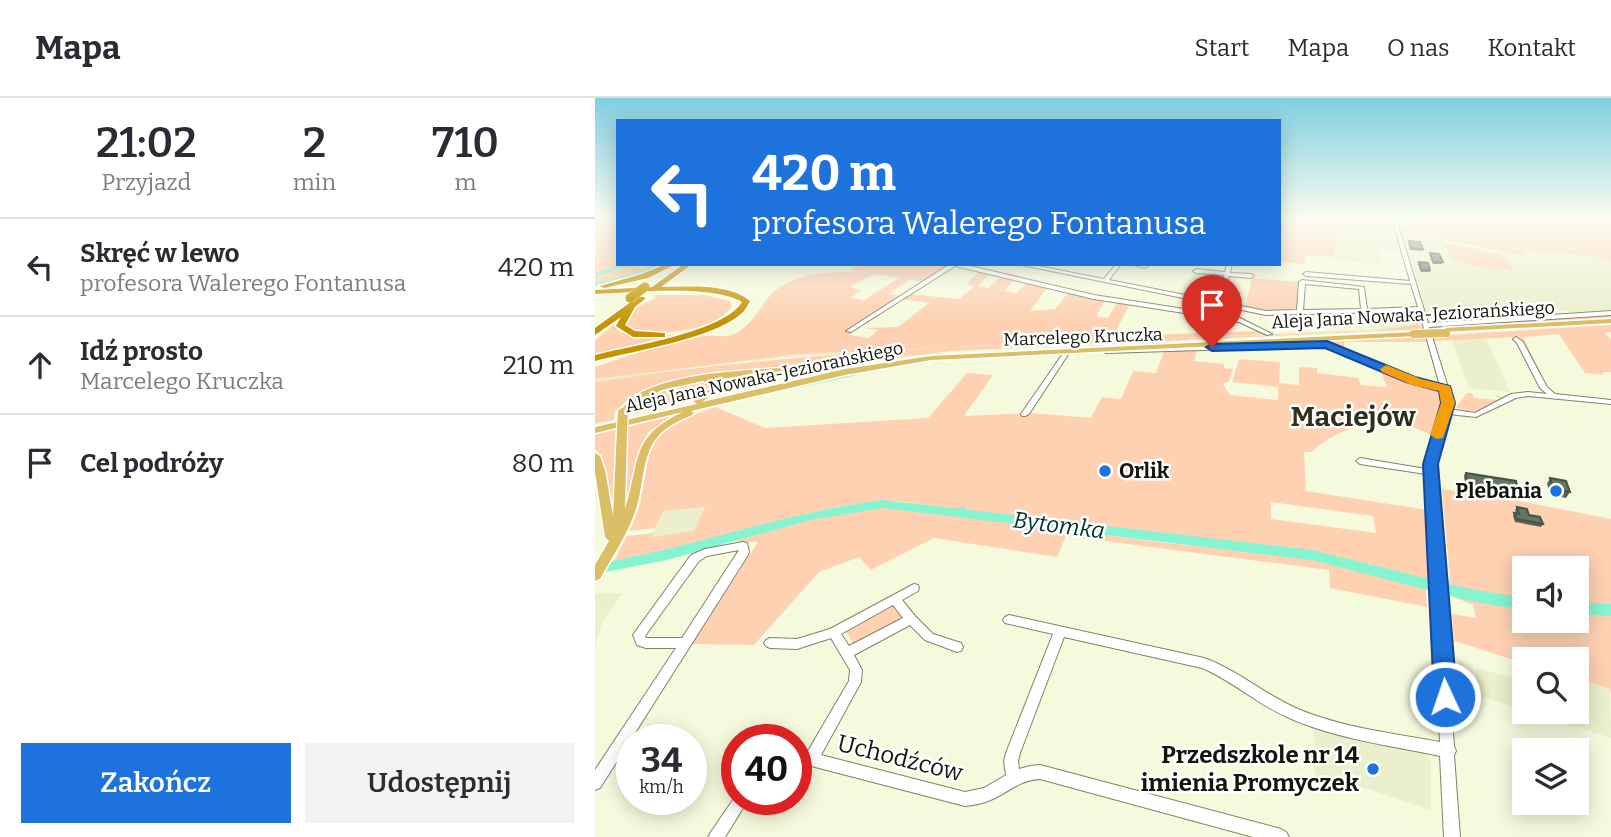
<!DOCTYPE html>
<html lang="pl">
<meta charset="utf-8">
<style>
body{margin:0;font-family:Bitter,serif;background:#f2f2f3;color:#2b2b33;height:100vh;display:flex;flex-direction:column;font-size:26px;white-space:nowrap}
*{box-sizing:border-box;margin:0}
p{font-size:23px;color:#7c7c81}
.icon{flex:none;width:38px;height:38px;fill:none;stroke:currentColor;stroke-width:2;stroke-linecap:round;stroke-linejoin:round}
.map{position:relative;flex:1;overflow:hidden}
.drawer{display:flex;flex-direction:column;background:#fff;width:595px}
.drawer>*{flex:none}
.hud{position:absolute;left:21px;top:21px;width:665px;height:147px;border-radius:0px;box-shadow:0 4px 18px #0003;background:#1d72dc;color:#fff;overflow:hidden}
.fabs{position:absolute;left:917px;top:458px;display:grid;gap:14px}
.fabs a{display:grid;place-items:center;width:77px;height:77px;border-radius:0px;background:#fff;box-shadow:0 4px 18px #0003;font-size:35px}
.speed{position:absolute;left:21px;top:626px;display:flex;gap:14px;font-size:35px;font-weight:700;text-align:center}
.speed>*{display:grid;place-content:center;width:91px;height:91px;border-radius:50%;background:#fff;box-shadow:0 4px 18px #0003;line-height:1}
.speed small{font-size:18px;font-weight:400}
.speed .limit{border:10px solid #d22;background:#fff;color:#111}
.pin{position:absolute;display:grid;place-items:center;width:60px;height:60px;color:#fff;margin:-72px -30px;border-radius:50% 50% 50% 0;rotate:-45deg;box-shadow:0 0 7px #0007}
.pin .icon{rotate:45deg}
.me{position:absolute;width:77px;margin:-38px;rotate:357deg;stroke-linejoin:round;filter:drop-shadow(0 0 5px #0008)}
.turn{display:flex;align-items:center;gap:24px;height:147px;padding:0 21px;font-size:32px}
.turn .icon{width:91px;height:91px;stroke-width:2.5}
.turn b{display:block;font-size:49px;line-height:60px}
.eta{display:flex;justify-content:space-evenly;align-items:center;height:119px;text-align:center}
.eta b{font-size:42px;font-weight:600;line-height:49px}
.button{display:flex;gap:14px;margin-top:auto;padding:14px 21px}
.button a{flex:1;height:80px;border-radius:0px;background:#1d72dc;color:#fff;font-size:28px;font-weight:600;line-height:80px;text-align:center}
.button a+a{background:#f2f2f3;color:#2b2b33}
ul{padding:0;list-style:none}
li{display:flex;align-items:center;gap:21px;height:98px;padding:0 21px;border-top:2px solid #e1e1e2}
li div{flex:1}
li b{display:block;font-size:26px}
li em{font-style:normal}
header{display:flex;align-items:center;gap:42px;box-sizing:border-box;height:98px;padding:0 35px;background:#fff;border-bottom:2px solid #e1e1e2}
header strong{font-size:33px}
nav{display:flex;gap:38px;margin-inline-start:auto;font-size:24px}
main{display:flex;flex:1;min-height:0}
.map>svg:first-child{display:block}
.built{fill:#ebefcb}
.green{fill:#fed1b2;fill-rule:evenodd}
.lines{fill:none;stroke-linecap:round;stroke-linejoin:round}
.stream{stroke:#85f4d1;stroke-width:2}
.river{fill:#85f4d1;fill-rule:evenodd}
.minor-casing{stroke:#7f8368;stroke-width:2}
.major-casing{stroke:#fff;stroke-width:3}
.highway-casing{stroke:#fff;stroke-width:3}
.minor{fill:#fff;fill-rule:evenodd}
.major{fill:#dcbe66;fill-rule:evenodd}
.highway{fill:#c59300;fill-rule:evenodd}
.major-bridge-far1-casing{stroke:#fff;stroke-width:10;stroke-linecap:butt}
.major-bridge-casing{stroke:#fff;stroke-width:12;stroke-linecap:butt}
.highway-bridge-casing{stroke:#fff;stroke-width:10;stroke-linecap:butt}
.major-bridge-far1{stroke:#dcbe66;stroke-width:8}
.major-bridge{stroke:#dcbe66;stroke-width:10}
.highway-bridge{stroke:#c59300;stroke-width:9}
.wall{fill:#556553}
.building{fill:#637661;stroke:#455344;stroke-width:2}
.route{fill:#1d72dc;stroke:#134a8f;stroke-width:2}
.slow{fill:#f59e0b}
.poi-dot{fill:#1d72dc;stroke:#fff;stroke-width:2.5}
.labels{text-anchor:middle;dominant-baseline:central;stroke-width:5;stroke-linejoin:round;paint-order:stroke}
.far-street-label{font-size:18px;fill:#14150b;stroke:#fff}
.poi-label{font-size:21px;font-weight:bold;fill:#14150b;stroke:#fff;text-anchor:start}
.water-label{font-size:23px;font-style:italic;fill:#003326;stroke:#fff}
.near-poi-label{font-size:24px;font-weight:bold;fill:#14150b;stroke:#fff;text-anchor:end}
.near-street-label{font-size:24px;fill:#14150b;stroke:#fff}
.district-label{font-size:28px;font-weight:bold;fill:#2e3119;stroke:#fff}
</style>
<header>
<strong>Mapa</strong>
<nav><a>Start</a><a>Mapa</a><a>O nas</a><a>Kontakt</a></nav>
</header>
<main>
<section class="drawer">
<div class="eta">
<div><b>21:02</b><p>Przyjazd</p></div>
<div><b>2</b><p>min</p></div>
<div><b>710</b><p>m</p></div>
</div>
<ul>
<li><svg class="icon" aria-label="left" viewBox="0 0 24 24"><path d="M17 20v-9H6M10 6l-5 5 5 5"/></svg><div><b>Skręć w lewo</b><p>profesora Walerego Fontanusa</p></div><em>420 m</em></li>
<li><svg class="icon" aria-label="ahead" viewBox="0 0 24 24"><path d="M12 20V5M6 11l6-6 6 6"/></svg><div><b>Idź prosto</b><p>Marcelego Kruczka</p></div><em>210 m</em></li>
<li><svg class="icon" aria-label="arrive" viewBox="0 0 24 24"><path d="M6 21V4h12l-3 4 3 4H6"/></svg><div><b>Cel podróży</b></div><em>80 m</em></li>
</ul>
<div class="button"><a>Zakończ</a><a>Udostępnij</a></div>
</section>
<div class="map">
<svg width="1016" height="739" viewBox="0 0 1016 739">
<rect width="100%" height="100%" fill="#f6fadd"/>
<path class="built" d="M757,131L801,135L807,154L784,152L786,166L739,162L743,135L757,136Z
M809,138L848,143L856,161L888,170L918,172L902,155L878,149L920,157L930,158L928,152L1007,159L1016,163V213L981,214L942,210L946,217L907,219L897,213L838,221L835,220L847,216L832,215Z
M821,224L824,226L781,233L202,258L118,267L0,284V281L106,266L203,256L779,231Z
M891,240L915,294L874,290L857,242Z
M110,409L99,434L56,439L69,413Z
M0,495H28L8,522L0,548Z
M881,570L929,583V612L883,597Z
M982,581L1015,592L1016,640L937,614H982Z
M719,629L831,656L836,664V712L773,691L720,679Z"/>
<path class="green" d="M0,120H23V166H44L41,170L76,166L24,184L0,188Z
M684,120H796L801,135L758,132L757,136L743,135L739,159L710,157L709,167L684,163Z
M827,120H1016V163L1007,159L929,152L931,156L928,158L810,134L806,133L802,124H834Z
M808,136L902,155L919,172L888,170L856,161L848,143L806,138Z
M264,166H357L327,184L315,182L293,196L305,198L252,233L257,234L255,237L274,240L283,232L270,230L303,229L334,205L307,201L314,196L364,201L380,188L371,186L384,174L395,176L383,188L393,190L406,179L419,182L409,193L421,195L432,185L452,190L435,213L460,211L474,194L510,202L501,219L513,220L522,204L535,206L518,238L668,233L672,236L203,256L0,281V269C35,257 73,245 109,238C118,236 128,240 136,237C152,233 164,212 174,199C196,172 249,172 280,176L255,189L267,192L255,200L269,202L304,180L256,172Z
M657,180L705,184L703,210L680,214L650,210Z
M59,197H110L135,203L137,207C125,233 54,242 31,228C33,213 47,205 61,200Z
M1016,217V221L836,231L837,228Z
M20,226L24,234L56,239L94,235L0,259V242Z
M824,226L828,231L356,253L212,271L94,279L65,285L38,298L20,313L19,322L0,326V284C258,244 521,244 781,233Z
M1016,227V234L1010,235L1016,242V274H1007L1009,277L990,275L964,236L928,239L945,273L924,239L839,243L837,238Z
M830,238L832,244H749L750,250L735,247L682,245Z
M603,251L599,263L629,266V270L638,271L634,283L628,286L635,297L683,302V289L637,284L644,261L685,264L684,285L704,287V269L722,270V275L763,280L766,287L792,289L784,269L846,291L848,303L837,337L817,329L802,312L779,313L786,324C759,328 736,335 717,354H709L711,393L833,412L834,483L726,455L539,435L302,403C225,404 156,434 82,453C61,458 39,461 18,465L32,438L58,435L57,439L99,433L110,409L69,413L60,430L35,433L45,406L55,351L59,342L80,324L120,309L170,330L333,320L372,275L398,277L369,318L435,315L496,320L507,299L526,301L538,273L561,275L569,253ZM676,404L778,418L781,435L676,421Z
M98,283L113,284L118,290L103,301L33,317L34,312L52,296Z
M872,295H877L879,300L905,302L900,296L910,301C893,310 880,318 861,309Z
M107,308L54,333L44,352L30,411L33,326Z
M21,328L19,413L18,414L5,357L0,351V334Z
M847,391L910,400L1016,421V507L982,504V471H929V501L852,489L855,479Z
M304,409L571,445L709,459L752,467L831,490L832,509L735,490L734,472L471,438L462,459L339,440L276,472L264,459L224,474L159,547L97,546L163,444L130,443C191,426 240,409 304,409Z
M854,497L929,509V523H982V514L1016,516V597L1015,591L982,581V562H929V565L859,543L857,516L881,520L878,507Z
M300,506L310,520L259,547L250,532Z"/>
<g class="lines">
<path class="stream" d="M0,186L41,176L67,166
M197,290L262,276
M364,414L369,408"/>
<path class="river" d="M29,166H40L0,179V175Z
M288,402L717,452L875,491L929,500V512L875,503L717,462L288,410L215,422L72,462L0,476V466C98,450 190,414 288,402Z
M982,504L1016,506V518L982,516Z"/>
<g class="minor-casing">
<path id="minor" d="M797,120H801L833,225L1016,213V217L834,229L857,302L854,311L880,315L916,296L933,294L952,296L945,290L922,245L918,241L921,239L928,244L952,289L960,296L1016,302V306L933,298L921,300L881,319L853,316L839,366L859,648L861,653L859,657L865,739H849L845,658C794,647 740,641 692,619C662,606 638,583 607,570L469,539L425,655L423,663L424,671L435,668L445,667L686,731L691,734L694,739H658L445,681C425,682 415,693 398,701C389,705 380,707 370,708L201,664V650L213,653L254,583L255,572L236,540L202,551L175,550L171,548L169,545L171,542L175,540L202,541L235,531L319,486L323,487L324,490L323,493L307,502L320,518L338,536L366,545L368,549L366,553L362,554L330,542L315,527L259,557L267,572L266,584L226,657L370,694L389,690L411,677L409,663L411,655L458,536L410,525L408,522L410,519L414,517L609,560C643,572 670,597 703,611C748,630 798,635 845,644L831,376L765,366L761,363L765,360L831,371V366L849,302L846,292L818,286L728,248L511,255L508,253L511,251L729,244L823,282L845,288L824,213L671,217L422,166H433L509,181L521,166H526L514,182L621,203L629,177L601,175L598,173L601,171L630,174L632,166H637L635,175L656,176L659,178L656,180L634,178L626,204L671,213L702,212L704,184L707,182L769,189L772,211L823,209L816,186L711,178L708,176L711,174L815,183ZM710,186L764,191L766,211L708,212ZM298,507L308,520L254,548L246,536Z
M355,166H367L499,197L602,213L626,219L645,220L677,236L672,237L644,224L626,223L602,217L499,201L360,168L256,234L251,233Z
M535,166H549L553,168L550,170Z
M471,253L474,255L434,316L430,318H427L426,316L469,254Z
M148,444L152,445L154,454L153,457L5,690L0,692V672L81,550H51L42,547L38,537L40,534L96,457L110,451ZM144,452L87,540H51L50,538L104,463L112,458Z
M142,696V702H153L130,739H113L116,734Z"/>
</g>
<g class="major-casing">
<path id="major" d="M1016,221V225L848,234L844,232L848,230Z
M819,234H822V238L336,262L250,277L96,313L99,315L97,317C86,322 74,327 65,336C46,355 49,390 40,414C32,437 17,459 5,481L0,483V467L14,443L10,439L0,374V355L5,358L10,372L18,418L22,332L27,329L32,332L30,411C46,363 34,339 88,314L0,335V329L102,306L98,303L100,301L118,289V287L108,283L67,292L45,303L31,317H25L23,315L25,313C30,308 34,301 40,298C87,269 184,272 239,267L243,270L239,273L119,281L125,283L127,290L107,304L250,271L336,258Z"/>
</g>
<g class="highway-casing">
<path id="highway" d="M71,166H81L53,180L9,190L5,188L47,176Z
M89,166H97L66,189C93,189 133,185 155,203C152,208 150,213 146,216C117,241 38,253 0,263V257C35,248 129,234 147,204C116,186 37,195 0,196V192L57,189Z
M44,198L51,200L40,209L30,227L40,233L70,235V239H38L21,228L26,219L0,237V230Z"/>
</g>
<use href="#minor" class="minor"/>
<use href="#major" class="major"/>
<use href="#highway" class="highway"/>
<g class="major-bridge-far1-casing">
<path id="major-bridge-far1" d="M819,236L851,235"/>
</g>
<g class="major-bridge-casing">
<path id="major-bridge" d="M27,332L28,315"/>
</g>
<g class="highway-bridge-casing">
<path id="highway-bridge" d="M35,200L50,189"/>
</g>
<use href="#major-bridge-far1" class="major-bridge-far1"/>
<use href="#major-bridge" class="major-bridge"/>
<use href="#highway-bridge" class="highway-bridge"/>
</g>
<path class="wall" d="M814,143L828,151L827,153L815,152L813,145Z
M835,155L848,164L847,166H838L835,157Z
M824,164L835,172V174H826L823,166Z
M871,375L923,392L922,395L883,389L882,392L875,391V387L870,386L869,377Z
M955,380L975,394L971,400L956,397L952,386Z
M922,409L948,426L946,429L920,424L918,418L919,415H921L920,412Z"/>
<path class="building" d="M814,143L825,144L828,151L816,150Z
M835,155L844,156L848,164H838Z
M824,164L833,165L835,172H826Z
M871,375L921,383L923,392L883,386V389L877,388L876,384L872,383Z
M955,380L971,383L975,394L959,391Z
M922,409L932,411L934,417L945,419L948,426L922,421L919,415L924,416Z"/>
<linearGradient id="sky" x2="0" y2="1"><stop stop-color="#80cedf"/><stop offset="0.54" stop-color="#fbfdf0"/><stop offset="1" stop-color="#fbfdf0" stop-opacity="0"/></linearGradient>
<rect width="1016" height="224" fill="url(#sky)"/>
<path class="route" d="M732,243L820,279L855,288L860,305L843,366L862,599L859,607L850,610L842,607L839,599L828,366L846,305L844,293L811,284L730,250L617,253L611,249L617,246Z"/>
<path class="slow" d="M791,267L826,281L855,288L860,305L848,340L842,341L835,337L846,305L844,293L817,287L787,274L785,271Z"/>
<g class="poi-dot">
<circle cx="510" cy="373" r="7"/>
<circle cx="961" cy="393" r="7"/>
<circle cx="778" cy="671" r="7"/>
</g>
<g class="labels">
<g class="far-street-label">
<text transform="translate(818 217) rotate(-3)">Aleja Jana Nowaka-Jeziorańskiego</text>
<text transform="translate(488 239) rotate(-2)">Marcelego Kruczka</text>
<text transform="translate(169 279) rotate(-12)">Aleja Jana Nowaka-Jeziorańskiego</text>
</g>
<g class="poi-label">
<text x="524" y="373">Orlik</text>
<text x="947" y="393" text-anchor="end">Plebania</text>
</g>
<g class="water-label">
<text transform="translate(464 427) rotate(7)">Bytomka</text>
</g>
<g class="near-poi-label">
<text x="764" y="657">Przedszkole nr 14<tspan x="764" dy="28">imienia Promyczek</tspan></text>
</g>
<g class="near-street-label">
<text transform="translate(305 660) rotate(14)">Uchodźców</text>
</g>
<g class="district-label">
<text x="758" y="318">Maciejów</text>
</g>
</g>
</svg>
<div class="fabs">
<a><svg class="icon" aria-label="sound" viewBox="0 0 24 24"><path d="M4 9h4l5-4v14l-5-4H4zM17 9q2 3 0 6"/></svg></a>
<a><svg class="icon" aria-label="search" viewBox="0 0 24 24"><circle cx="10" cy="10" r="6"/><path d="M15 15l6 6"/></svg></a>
<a><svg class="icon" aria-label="layers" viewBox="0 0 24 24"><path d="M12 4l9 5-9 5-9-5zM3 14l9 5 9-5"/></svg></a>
</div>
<div class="speed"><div>34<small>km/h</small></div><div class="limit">40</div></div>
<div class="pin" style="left:617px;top:249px;background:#d93025"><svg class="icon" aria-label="arrive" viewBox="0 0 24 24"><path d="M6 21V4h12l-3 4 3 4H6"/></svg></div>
<svg class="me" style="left:850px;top:599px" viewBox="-20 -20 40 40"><circle r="17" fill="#1d72dc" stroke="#fff" stroke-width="3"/><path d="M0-11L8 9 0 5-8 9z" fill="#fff"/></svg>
<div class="hud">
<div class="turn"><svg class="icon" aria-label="left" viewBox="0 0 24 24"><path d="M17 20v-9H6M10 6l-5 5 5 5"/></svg><div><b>420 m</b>profesora Walerego Fontanusa</div></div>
</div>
</div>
</main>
